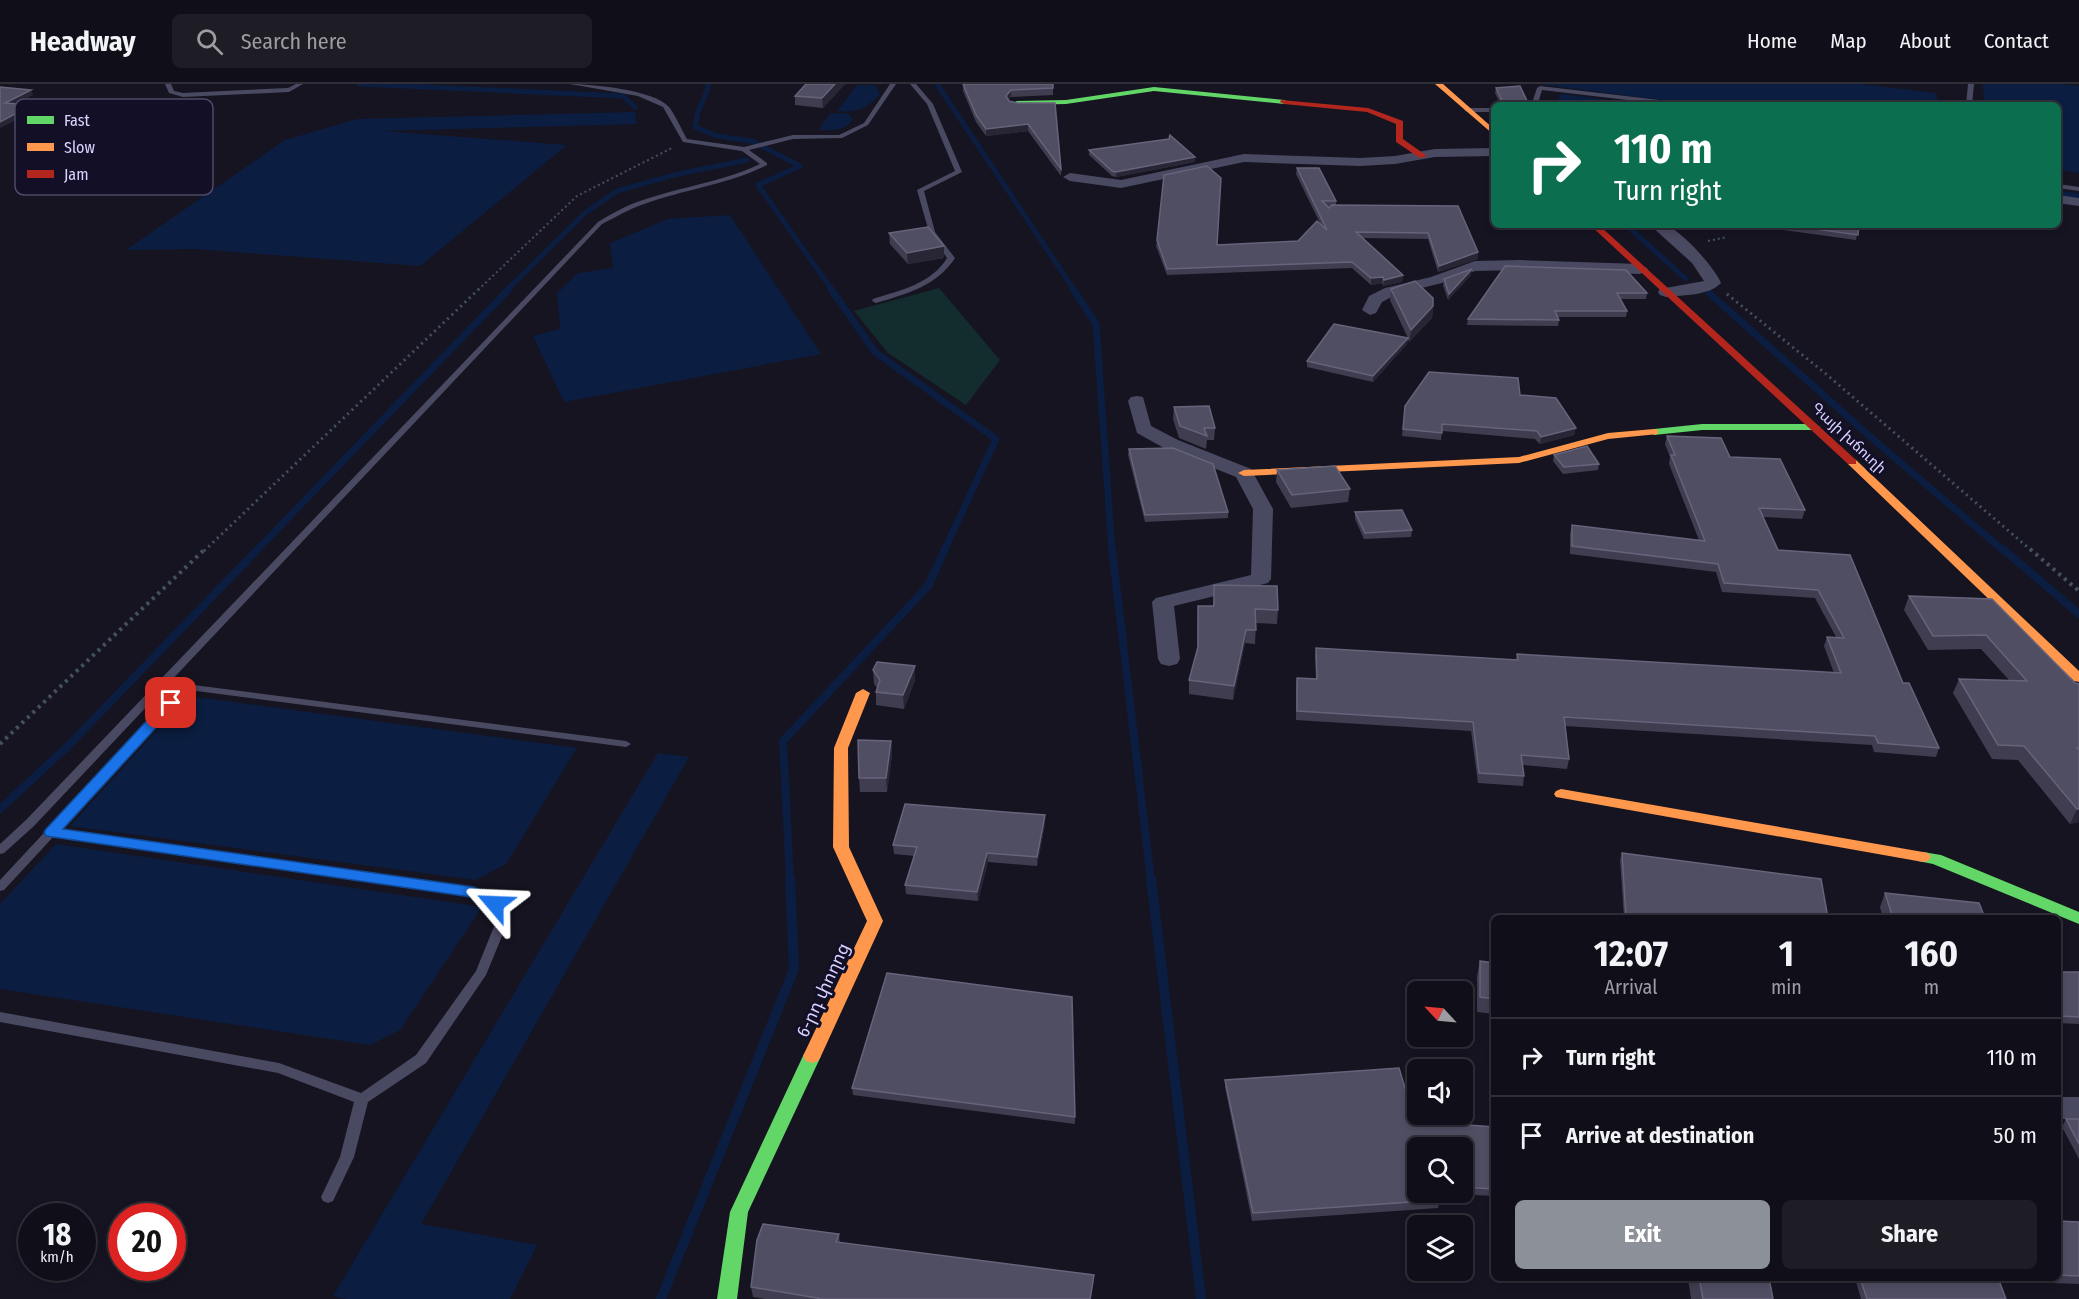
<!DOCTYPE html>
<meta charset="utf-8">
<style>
body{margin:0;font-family:"Fira Sans Condensed","Noto Sans Armenian",sans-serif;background:#1e1d26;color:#f1f3f6;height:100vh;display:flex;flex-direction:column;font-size:22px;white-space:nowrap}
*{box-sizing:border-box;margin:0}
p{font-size:20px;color:#9c9ca2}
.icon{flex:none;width:33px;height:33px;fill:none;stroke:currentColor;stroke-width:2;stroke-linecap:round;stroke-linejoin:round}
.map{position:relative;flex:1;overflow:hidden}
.drawer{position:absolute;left:1491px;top:831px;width:570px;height:366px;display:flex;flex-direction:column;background:#100f19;border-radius:9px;box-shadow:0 3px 9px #0003,0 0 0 2px #302f38}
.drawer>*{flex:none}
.top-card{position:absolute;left:1491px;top:18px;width:570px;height:126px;border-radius:9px;box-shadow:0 3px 9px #0003,0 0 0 2px #302f38;background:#0b6e4f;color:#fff;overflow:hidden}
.needle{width:39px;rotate:296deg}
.fabs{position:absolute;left:1407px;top:897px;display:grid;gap:12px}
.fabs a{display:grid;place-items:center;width:66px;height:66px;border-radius:9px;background:#100f19;box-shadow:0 3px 9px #0003,0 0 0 2px #302f38;font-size:30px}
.speed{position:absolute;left:18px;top:1119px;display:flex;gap:12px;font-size:30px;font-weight:700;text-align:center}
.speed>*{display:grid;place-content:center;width:78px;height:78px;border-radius:50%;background:#100f19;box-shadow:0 3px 9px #0003,0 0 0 2px #302f38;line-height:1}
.speed small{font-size:15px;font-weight:400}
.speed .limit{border:9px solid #d22;background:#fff;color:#111}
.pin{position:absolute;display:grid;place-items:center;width:51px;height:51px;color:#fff;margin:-26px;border-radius:12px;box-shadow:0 3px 9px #0006}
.me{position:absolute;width:66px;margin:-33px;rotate:296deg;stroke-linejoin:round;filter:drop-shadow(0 0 4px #0008)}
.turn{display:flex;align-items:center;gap:21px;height:126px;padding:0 24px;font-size:27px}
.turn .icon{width:78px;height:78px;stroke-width:2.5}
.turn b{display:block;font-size:42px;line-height:51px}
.eta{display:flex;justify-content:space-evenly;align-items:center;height:102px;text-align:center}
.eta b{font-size:36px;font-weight:700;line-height:42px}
.action{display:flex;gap:12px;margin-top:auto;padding:12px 24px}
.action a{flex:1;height:69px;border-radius:9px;background:#8c9099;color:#fff;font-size:24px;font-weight:700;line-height:69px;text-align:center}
.action a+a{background:#1e1d26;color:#f1f3f6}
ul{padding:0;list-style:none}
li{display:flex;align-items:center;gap:18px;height:78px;padding:0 24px;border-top:2px solid #302f38}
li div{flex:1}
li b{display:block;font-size:22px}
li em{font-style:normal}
header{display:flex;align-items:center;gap:36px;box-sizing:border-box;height:84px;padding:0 30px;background:#100f19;border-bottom:2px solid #302f38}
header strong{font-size:28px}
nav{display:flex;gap:33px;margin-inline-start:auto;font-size:21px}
.search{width:420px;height:54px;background:#1e1d26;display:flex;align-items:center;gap:15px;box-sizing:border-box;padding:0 21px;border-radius:9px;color:#9c9ca2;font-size:22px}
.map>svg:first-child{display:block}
.green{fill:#132c2d}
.water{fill:#0b1e41}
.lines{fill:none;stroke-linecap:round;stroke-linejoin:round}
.stream-far3{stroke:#0b1e41;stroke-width:5}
.stream-far2{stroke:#0b1e41;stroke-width:7}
.stream-far1{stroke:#0b1e41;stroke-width:8}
.stream{stroke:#0b1e41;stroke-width:10}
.path-far2{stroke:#44505f;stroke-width:2;stroke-dasharray:2 3;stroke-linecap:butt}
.path-far1{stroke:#44505f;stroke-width:3;stroke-dasharray:2 4;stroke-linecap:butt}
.path{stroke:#44505f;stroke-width:4;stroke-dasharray:3 4.5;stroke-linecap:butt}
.lane{fill:#4a4962;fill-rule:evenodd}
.street{fill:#4a4962;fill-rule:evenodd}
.fast{fill:#63d668;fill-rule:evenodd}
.slow{fill:#ff974d;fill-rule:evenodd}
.jam{fill:#b3261e;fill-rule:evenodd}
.wall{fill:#403d50;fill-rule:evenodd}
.shaded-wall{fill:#282635}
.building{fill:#504e63;stroke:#66637b;stroke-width:1.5}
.route{fill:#1a73e8;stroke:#114b97;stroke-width:1.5}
.labels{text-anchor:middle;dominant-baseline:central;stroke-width:6;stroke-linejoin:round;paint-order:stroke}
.street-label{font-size:15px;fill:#d9d4ff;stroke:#130f26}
.near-street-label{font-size:18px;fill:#d9d4ff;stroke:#130f26}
.key{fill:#130f26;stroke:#4e4a67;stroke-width:1.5}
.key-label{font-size:16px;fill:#d9d4ff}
</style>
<header>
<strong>Headway</strong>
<div class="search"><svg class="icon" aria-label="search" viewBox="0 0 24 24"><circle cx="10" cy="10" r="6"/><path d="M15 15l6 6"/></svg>Search here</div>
<nav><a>Home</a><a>Map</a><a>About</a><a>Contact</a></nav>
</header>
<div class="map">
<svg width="2079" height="1215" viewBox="0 0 2079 1215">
<rect width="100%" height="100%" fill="#161421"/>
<path class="green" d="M939,204L1000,276L966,321L888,269L854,227Z"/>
<path class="water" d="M1538,0H1860L1936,9L1939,21H1700Z
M1983,0H2059L2079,2V89L2058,86V21H1984Z
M857,1H875L880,10C867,25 856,29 837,27Z
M1561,10L1649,21H1555Z
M635,28L637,40L383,47L567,61L420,182L195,165L126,166L285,56L357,35Z
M831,29L849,30L853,35C845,48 832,46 818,46Z
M730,131L821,270L564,318L533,252L560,245L557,209L578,189L613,184L610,159L668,135Z
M188,612L577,664L506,780L476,796L70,742Z
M658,669L689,673L421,1140L537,1161L510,1215H347L333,1212Z
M56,760L482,823L400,946L370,961L0,905V820Z"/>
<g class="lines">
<path class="stream-far3" d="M359,0L623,12L635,23
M707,0L709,2L698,28L695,43L717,52L752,57L800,82L758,101L832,206
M937,0L1074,206
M2058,109L2079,112
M1626,141L1686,195
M507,206L585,129L617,107L674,91L747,76"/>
<path class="stream-far2" d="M831,205L875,268L996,355L944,467
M1073,205L1096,240L1112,467
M1709,209L1874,356L2004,467
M256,467L509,205"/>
<path class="stream-far1" d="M1112,465L1151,797
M2003,465L2079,530
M0,725L68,662L258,465
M790,797L783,657L928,502L945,465"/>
<path class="stream" d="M1151,795L1201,1215
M661,1215L794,885L790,795"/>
<path class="path-far2" d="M1708,157L1727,153
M478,206L577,112L672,64"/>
<path class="path-far1" d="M1727,210L1826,290L2032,467
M204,467L479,205"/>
<path class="path" d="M2030,465L2079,507
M0,660L205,465"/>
<path class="lane" d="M165,0H171L174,7L183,9L288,4L296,0H303L289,8L183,13L169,9Z
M570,0C591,0 655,6 669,23C676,32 681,45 687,55L744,63L793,51H839L864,39L890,0H896L868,41L842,54L793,55L749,66L767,79V81C727,101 685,105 644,120C629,125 616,133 602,140L34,742L4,769L0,770V760L26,736L598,138C611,130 625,122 640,117C680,103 722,98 760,80L742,67L683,58L663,23L638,12Z
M910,0H916L933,20L962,88L924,107L935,148L955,174C937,202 906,210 876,219L872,217L873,215C901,206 931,200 947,174L929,148L917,106L955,87L927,20Z
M1968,0H1974L1972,21H1966Z
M1540,2L1685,19L1688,21H1670L1542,6L1539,16L1535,21H1529L1533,16L1537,4Z
M1494,24V28H1467L1464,26L1467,24Z
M2058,100L2079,103V107L2058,104Z
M186,600L626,657L631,660L626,663L189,606L60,745L474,804L499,817L507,840L486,891L426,979L368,1018L354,1073L333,1117L328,1119L323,1117L321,1113L340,1073L354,1018L278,989L0,938V928L279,979L361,1009L416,971L476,887L495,840L490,822L471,812L54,752L4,806L0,807V796L182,601Z"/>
<path class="street" d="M1494,64V72L1435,73L1395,80L1360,82L1244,78L1121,104L1070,97L1063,93L1070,89L1121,96L1244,70L1360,74L1395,72L1435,65Z
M2058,111L2079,114V122L2058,119Z
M1650,141C1654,141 1660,140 1664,141C1680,144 1715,184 1721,199C1709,212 1682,211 1666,213L1660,211L1658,208L1660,205L1704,197L1692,179Z
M1520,176L1640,180L1648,185L1640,190L1520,186L1475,187L1442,199L1397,210L1382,218L1376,229L1370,231L1362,226L1369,212L1385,204L1431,193L1475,177Z
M1137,312L1143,313L1151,342L1178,356L1251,385L1273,425L1271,495L1268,499L1174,522L1180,575L1177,580L1169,582L1161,580L1158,575L1152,518L1156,514L1251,491L1253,425L1236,393L1164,364L1137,349L1128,317L1131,313Z
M2058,1013H2079V1035H2058Z"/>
<path class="fast" d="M1154,3L1284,16L1288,18L1284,20L1154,7L1066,20L1017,21L1013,19L1017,17L1066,16Z
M1702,340H1815L1820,343L1815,346H1702L1654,351L1649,348L1654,345Z
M1923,768L1941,771L2079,828V840L1933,780L1918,777L1915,773L1918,769Z
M812,965L818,967L821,972L748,1128L737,1215H717L730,1128L803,972L806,967Z"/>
<path class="slow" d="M1435,0H1443L1494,45V51Z
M1654,345L1658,346V350L1608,355L1519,379L1244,392L1238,389L1244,386L1519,373L1608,349Z
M1852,375L1856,376L2079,587V598L2074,597L1848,380V376Z
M863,605L870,609L848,664L849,763L883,837L821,972L818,977L812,979L806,977L803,972L867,837L833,763L834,664L856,609Z
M1561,705L1923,768L1928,769L1931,773L1928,777L1923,778L1556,713L1554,710L1556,707Z"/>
<path class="jam" d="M1281,16L1368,24L1403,37V55L1427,72L1420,74L1396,58V40L1367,28L1284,20L1280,18Z
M1590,141H1599L1856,376V380H1848Z"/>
</g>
<path class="wall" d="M806,0H845L823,24L795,21V12Z
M963,0H1053V11L1011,13L1008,16L1009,17L1017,19L1061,85V92L1028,47L986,52L976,38L963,7Z
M1496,4L1529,21H1501L1495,9Z
M1089,66L1195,73V78L1116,93L1112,92L1089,71Z
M1297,84L1336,117V121L1458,122L1478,175L1438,188L1428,155L1362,154L1403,191L1402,198L1383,202L1382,199L1371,201L1352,184L1167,191L1156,162L1157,156L1217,161L1298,157L1321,141L1296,90Z
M1746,141H1859L1856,156Z
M889,149L944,162V174L908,180L890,160Z
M1505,182L1647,209L1646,215H1621L1627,227L1626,233H1558L1559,236L1558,242L1467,241L1468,235Z
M1471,191L1448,216L1443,201L1444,195Z
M1391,205L1433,222L1432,234L1409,258L1408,255L1407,260L1373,298L1307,283V277L1408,254L1390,216Z
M1520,311L1576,344L1574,351L1540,360L1535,355L1442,347L1441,356L1402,352L1405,322Z
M1174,323L1215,344L1214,356H1207L1206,365L1179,354L1173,335Z
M1667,352L1730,373L1805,426L1802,435L1763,433L1778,466L1850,471L1903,599L1939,664L1936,673L1874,668L1872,661L1565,642L1569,675L1567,685L1523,681L1524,692L1523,702L1478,699L1471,647L1296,636V603L1297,594L1316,595L1315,573L1316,564L1516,576L1517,570L1834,589L1824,562L1827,553H1836L1815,514L1722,508L1716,488L1570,470V450L1572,441L1699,456L1669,380L1670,373L1665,360Z
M1129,365L1228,428V434L1145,438L1128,371Z
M1554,371L1599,380L1598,386L1563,390L1553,377Z
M1277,386L1350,405L1348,418L1291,424L1276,398Z
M1355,428L1412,446L1411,453L1364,455L1355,435Z
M1214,501L1278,526L1277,540L1256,539L1255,560L1245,559L1233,616L1189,610V596L1197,566L1198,522H1213Z
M1909,512L1992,515L2075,599L2079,600V738L2070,740L2018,676L1992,675L1953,609L1959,595L2009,596L1981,565L1928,566L1904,526Z
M873,586L915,596L904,625L876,621V608L877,604L874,600Z
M891,657L892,671L887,708H860L859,694Z
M1045,731V740L1037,782L988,778L978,817L906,810L905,801L915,772L894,770L893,761Z
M1622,769L1828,834H1624L1620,776Z
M1885,809L1985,834H1883L1880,823Z
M1480,877L1494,879V930L1477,928V892Z
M2058,888H2079V940L2058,939Z
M1225,996L1415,1037L1494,1043V1112L1437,1109L1440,1116L1438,1124L1252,1137L1225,1003ZM1462,1064V1108H1418Z
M852,1004L1075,1033V1040L853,1011Z
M2066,1035H2079V1075L2062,1043Z
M2058,1137L2079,1138V1200L1999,1197L2006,1215H1861L1855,1194H2058Z
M839,1150L840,1159L1094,1191L1091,1215H765L753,1213L751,1203Z
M1688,1194H1769L1773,1215H1691Z"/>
<path class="shaded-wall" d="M835,0H845L823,24L822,14Z
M31,6L33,11L7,24L5,19Z
M1011,6V13L1006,19V12Z
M32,21L34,27L0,44V38Z
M1028,40V47L986,52V45Z
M1195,73V78L1116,93V88Z
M944,162V174L908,180L907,169Z
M1478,168V175L1438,188L1439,182Z
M1472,185L1471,191L1448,216L1449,210Z
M1403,191L1402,198L1383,202L1384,196Z
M1383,193L1382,199L1371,201V194Z
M1433,222L1432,234L1409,258L1411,246Z
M1408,254L1407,260L1373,298V292Z
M1576,344L1574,351L1540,360L1541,353Z
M1246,546L1245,559L1233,616L1234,602Z
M915,582V596L904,625L903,611Z
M891,657L892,671L887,708L886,694Z
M2077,725H2079V738L2070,740Z
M1045,731V740L1037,782V773Z
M987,769L988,778L978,817L977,808Z"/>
<path class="building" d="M806,0H835L822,14L795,12Z
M963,0H1053V4L1011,6L1006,12L1009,17L1017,19H1055L1061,85L1028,40L986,45L976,31Z
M1520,2L1529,21H1504L1496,4Z
M0,3L31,6L5,19L32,21L0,38Z
M1170,51L1195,73L1116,88L1112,87L1089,66L1169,55Z
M1207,82L1221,94L1217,161L1298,157L1317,137L1327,146L1297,84H1319L1336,117H1322L1329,124L1332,121L1458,122L1478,168L1439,182L1428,149L1356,148L1403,191L1384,196L1383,193L1371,194L1352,178L1167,185L1157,156L1164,91Z
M1787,141H1859L1858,151Z
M928,143L944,162L907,169L889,149Z
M1505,182L1626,186L1647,209H1617L1627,227H1555L1559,236L1468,235Z
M1472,185L1449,210L1444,195Z
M1415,197L1433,214V222L1411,246L1391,205Z
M1334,240L1408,254L1373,292L1307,277Z
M1429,288L1518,294L1520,311L1556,314L1576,344L1541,353L1537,347L1442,340V349L1403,345L1405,322Z
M1209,322L1215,344H1204L1207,352L1180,342L1174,323Z
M1667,352L1721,354L1730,373L1780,375L1805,426L1759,424L1778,466L1850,471L1903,599H1909L1939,664L1878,659L1875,652L1564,633L1569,675L1521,671L1524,692L1479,689L1473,638L1297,627V594L1317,595L1316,564L1518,576L1517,570L1841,589L1827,553L1844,554L1818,506L1724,499L1718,480L1572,462V441L1705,457L1671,371H1675Z
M1587,362L1599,380L1564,383L1554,371Z
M1173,364L1213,380L1228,428L1145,431L1129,365Z
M1335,382L1350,405L1292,411L1277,386Z
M1402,426L1412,446L1365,449L1355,428Z
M1214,501L1277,502L1278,526L1255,525L1256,546H1246L1234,602L1189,596L1198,563V522H1214Z
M1909,512L1992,515L2075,599L2079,600V664H2077L2079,666V725H2077L2024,662L1998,661L1959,595L2027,597L1986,551L1933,552Z
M877,578L915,582L903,611L876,608L880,596L873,586Z
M858,656L891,657L886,694H859Z
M905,720L1045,731L1037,773L987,769L977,808L905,801L917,763L893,761Z
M1622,769L1821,795L1828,834H1626Z
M1885,809L1979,819L1985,834H1893Z
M1480,877L1494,879V915L1480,913Z
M2058,888H2079V933L2061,932L2058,927Z
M887,889L1072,913L1075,1033L852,1004Z
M1399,984L1415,1037L1494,1043V1105L1462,1103V1064H1418V1108H1437L1440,1116L1253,1129L1225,996Z
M2066,1035H2079V1060Z
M2058,1137L2079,1138V1192L2058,1191Z
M763,1140L839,1150L836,1158L1094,1191L1090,1215H823L751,1203L757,1156Z
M1699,1194H1769L1773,1215H1703Z
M1860,1194H1998L2006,1215H1867Z"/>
<path class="route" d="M171,615L176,616L178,619L176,622L63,745L474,803L501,817L503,820L501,824H490L471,813L46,752L44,748L46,745L166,616Z"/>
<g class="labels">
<g class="street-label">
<text transform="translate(1849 354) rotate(43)">Գայի խճուղի</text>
</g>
<g class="near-street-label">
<text transform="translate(823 906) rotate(-65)">6-րդ փողոց</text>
</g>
</g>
<rect x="15" y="15" width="198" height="96" rx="9" class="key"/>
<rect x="27" y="32" width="27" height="8" fill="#63d668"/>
<rect x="27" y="59" width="27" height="8" fill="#ff974d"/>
<rect x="27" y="86" width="27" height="8" fill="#b3261e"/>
<g class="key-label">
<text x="64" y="42">Fast</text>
<text x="64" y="69">Slow</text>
<text x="64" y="96">Jam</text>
</g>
</svg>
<div class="fabs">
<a><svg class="needle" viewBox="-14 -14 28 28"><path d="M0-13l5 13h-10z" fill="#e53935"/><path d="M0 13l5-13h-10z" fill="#9c9ca2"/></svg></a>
<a><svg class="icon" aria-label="sound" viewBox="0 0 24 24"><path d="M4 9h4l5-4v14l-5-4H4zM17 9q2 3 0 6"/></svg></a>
<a><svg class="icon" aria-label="search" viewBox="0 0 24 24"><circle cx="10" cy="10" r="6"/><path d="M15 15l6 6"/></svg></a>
<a><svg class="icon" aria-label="layers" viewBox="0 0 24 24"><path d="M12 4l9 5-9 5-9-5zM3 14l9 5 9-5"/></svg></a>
</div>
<div class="speed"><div>18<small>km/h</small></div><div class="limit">20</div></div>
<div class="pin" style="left:171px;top:619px;background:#d93025"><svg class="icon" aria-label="arrive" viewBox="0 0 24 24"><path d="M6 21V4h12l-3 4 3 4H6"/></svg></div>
<svg class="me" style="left:495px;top:820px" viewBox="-20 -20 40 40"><path d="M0-17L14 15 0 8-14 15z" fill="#1a73e8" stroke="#fff" stroke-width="4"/></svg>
<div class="top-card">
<div class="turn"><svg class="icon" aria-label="right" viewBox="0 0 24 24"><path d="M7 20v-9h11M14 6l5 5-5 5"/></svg><div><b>110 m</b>Turn right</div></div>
</div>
<section class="drawer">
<div class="eta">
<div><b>12:07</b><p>Arrival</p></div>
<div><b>1</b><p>min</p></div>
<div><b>160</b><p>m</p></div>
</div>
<ul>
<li><svg class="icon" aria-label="right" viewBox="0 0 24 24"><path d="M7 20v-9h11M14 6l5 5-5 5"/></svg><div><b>Turn right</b></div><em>110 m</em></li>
<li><svg class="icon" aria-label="arrive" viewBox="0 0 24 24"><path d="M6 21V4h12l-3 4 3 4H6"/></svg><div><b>Arrive at destination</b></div><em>50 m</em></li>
</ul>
<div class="action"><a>Exit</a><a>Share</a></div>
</section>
</div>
